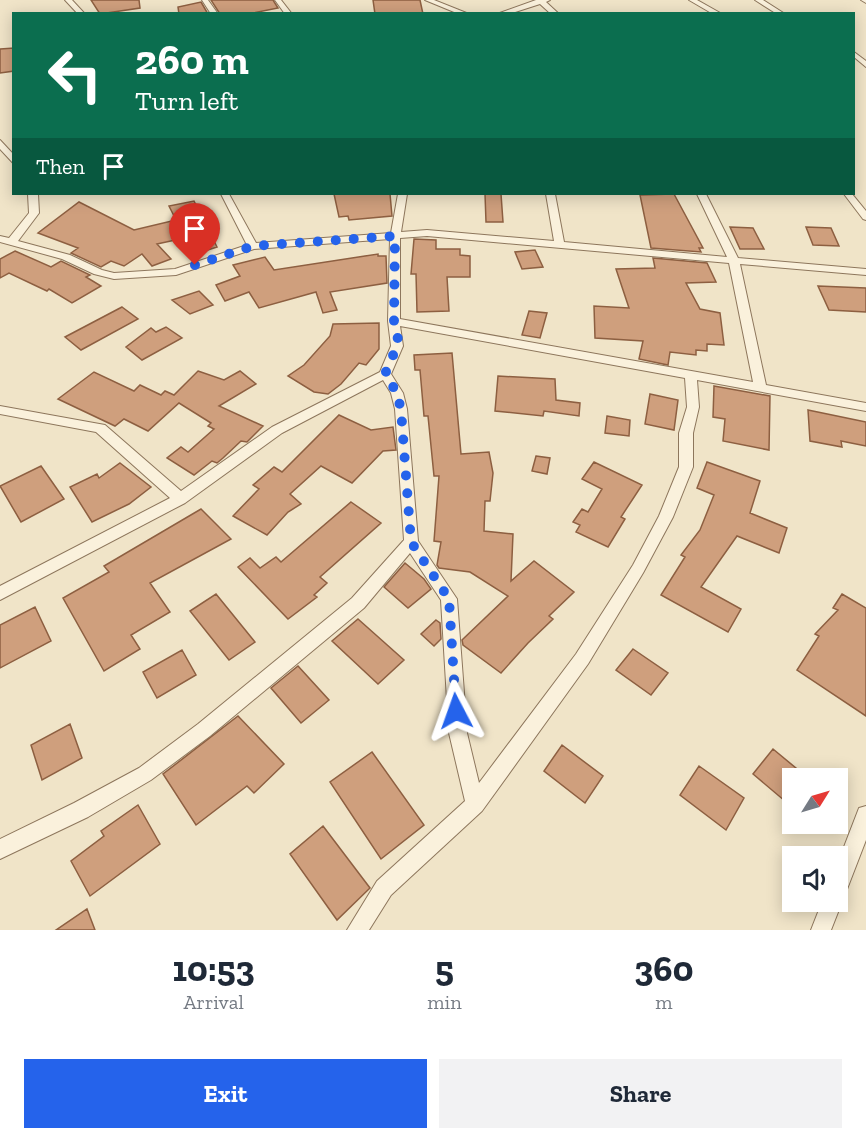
<!DOCTYPE html>
<style>
body{margin:0;font-family:"Zilla Slab",serif;background:#f2f2f3;color:#1f2937;height:100vh;display:flex;flex-direction:column;font-size:22px;white-space:nowrap}
*{box-sizing:border-box;margin:0}
p{font-size:20px;color:#747a83}
.icon{flex:none;width:33px;height:33px;fill:none;stroke:currentColor;stroke-width:2;stroke-linecap:round;stroke-linejoin:round}
.map{position:relative;height:930px;overflow:hidden}
.side{display:flex;flex-direction:column;background:#fff;flex:1}
.side>*{flex:none}
.guide{position:absolute;left:12px;top:12px;width:843px;height:183px;border-radius:0px;box-shadow:0 3px 15px #0003;background:#0b6e4f;color:#fff;overflow:hidden}
.needle{width:39px;rotate:53deg}
.fabs{position:absolute;left:782px;top:768px;display:grid;gap:12px}
.fabs a{display:grid;place-items:center;width:66px;height:66px;border-radius:0px;background:#fff;box-shadow:0 3px 15px #0003;font-size:30px}
.pin{position:absolute;display:grid;place-items:center;width:51px;height:51px;color:#fff;margin:-62px -26px;border-radius:50% 50% 50% 0;rotate:-45deg;box-shadow:0 0 6px #0007}
.pin .icon{rotate:45deg}
.me{position:absolute;width:66px;margin:-33px;rotate:356deg;stroke-linejoin:round;filter:drop-shadow(0 0 4px #0008)}
.turn{display:flex;align-items:center;gap:21px;height:126px;padding:0 24px;font-size:27px}
.turn .icon{width:78px;height:78px;stroke-width:2.5}
.turn b{display:block;font-size:42px;line-height:51px}
.then{display:flex;align-items:center;height:57px;padding:0 24px;background:#0003;gap:12px;font-size:22px}
.eta{display:flex;justify-content:space-evenly;align-items:center;height:102px;text-align:center}
.eta b{font-size:36px;font-weight:800;line-height:42px}
.cta{display:flex;gap:12px;margin-top:auto;padding:12px 24px}
.cta a{flex:1;height:69px;border-radius:0px;background:#2563eb;color:#fff;font-size:24px;font-weight:800;line-height:69px;text-align:center}
.cta a+a{background:#f2f2f3;color:#1f2937}
.map>svg:first-child{display:block}
.building{fill:#cf9f7d;stroke:#8d5f41;stroke-width:1.5}
.lines{fill:none;stroke-linecap:round;stroke-linejoin:round}
.minor-casing{stroke:#8d765c;stroke-width:2}
.minor{fill:#faf1dc;fill-rule:evenodd}
.route{stroke:#2563eb;stroke-width:10;stroke-dasharray:0 18}
</style>
<div class="map">
<svg width="866" height="930" viewBox="0 0 866 930">
<rect width="100%" height="100%" fill="#f0e4c8"/>
<path class="building" d="M91,0H139L140,8L100,14Z
M211,0H273L278,8L248,14H220Z
M373,0H420L423,14H375Z
M201,2L208,14H179L178,7Z
M14,48V71L0,73V49Z
M334,194H390L392,216L349,220L348,216L339,217Z
M485,194H501L503,222H486Z
M674,194L703,248H699L701,252L651,248L640,195Z
M194,201L217,247L198,253L189,237L157,244L171,259L152,266L142,254L124,266L111,261L101,267L71,253L78,248L38,233L79,202L134,230L176,220L169,206Z
M730,227L753,228L764,249H740Z
M806,227L831,228L839,246L813,245Z
M414,239L436,240V249H460V255L470,256V277H447L449,311L417,312L416,274H411Z
M535,250L543,267L522,269L515,252Z
M15,251L51,267L61,261L90,275L86,277L101,286L72,303L49,289L47,291L9,273L0,278V259Z
M378,254V256H386L387,283L330,292L337,310L323,313L316,292L259,308L249,292L225,301L216,285L240,276L233,265L265,257L274,270Z
M653,258L707,263L716,282L686,283L700,309L720,313L724,345L707,344V351L696,350V355L670,352L668,365L639,359L643,341L595,338L594,306L629,308L616,269L655,268Z
M818,286L866,288V312L829,310Z
M199,291L213,305L190,314L172,300Z
M122,307L138,319L81,350L65,337Z
M529,311L547,313L540,338L522,335Z
M379,323V349L366,365L359,363L341,384L328,394L314,392L288,376L304,365L330,336L333,324Z
M166,327L182,338L142,360L126,347L151,328L156,332Z
M452,353L461,454L489,452L493,473L490,501H485L484,531L513,534L511,581L534,561L574,592L549,616L553,619L528,643L501,673L463,645L462,640L508,596L470,572L439,568L437,565L441,542L434,541L439,476H434L428,416H424L420,370H415L414,355Z
M198,371L224,380L240,371L256,384L219,406L263,426L247,442L241,441L223,458L217,463L212,461L194,475L167,458L181,447L188,452L214,429L208,426L211,423L179,403L148,431L124,419L115,426L58,399L94,372L134,391L140,385L161,395L165,391L174,395Z
M498,376L555,379L556,400L580,403L579,416L544,411L543,416L495,411Z
M714,386L770,396L769,450L723,441L725,419L713,417Z
M650,394L678,400L674,430L645,424Z
M808,410L866,422V446L841,441L842,447L810,441Z
M339,415L371,430L393,427L396,450L383,451L352,483L321,466L290,494L301,504L288,512L267,535L233,516L259,489L253,485L274,467L282,472Z
M607,416L630,420L629,436L605,433Z
M536,456L550,458L547,474L532,471Z
M594,462L642,485L621,517L625,519L608,547L576,532L580,525L573,522L582,509L588,512L602,489L582,479Z
M707,462L760,481L750,513L787,528L779,553L737,536L701,587L741,609L728,632L661,595L685,557L681,555L700,530L714,495L697,488Z
M120,463L151,487L129,504L92,522L70,487L97,474L99,478Z
M41,466L64,499L21,522L0,486Z
M351,502L381,523L320,577L327,583L314,595L317,597L288,619L238,567L250,558L260,568L276,557L281,562Z
M201,509L231,539L150,583L170,612L131,635L140,649L104,671L63,598L109,572L104,566Z
M405,563L424,579L431,589L408,608L384,587Z
M216,594L255,642L229,660L190,611Z
M842,594L866,608V716L797,670L819,636L815,634L838,610L833,608Z
M35,607L51,641L0,668V625Z
M358,619L404,660L378,684L332,641Z
M436,620L440,623L441,639L434,646L421,634Z
M633,649L668,673L651,695L616,670Z
M182,650L196,675L157,698L143,672Z
M298,666L329,700L301,723L271,688Z
M238,716L284,764L254,793L247,786L196,825L163,774Z
M70,724L82,758L42,780L31,745Z
M562,745L603,776L585,803L544,771Z
M773,749L808,778H792V807L753,774Z
M372,752L424,825L381,859L330,782Z
M699,766L744,798L726,830L680,795Z
M138,805L160,844L90,896L71,861L104,836L101,831Z
M323,826L370,888L337,920L290,854Z
M87,909L95,930H56Z"/>
<g class="lines">
<g class="minor-casing">
<path id="minor" d="M65,0H72L85,14H78Z
M202,0H208L218,14H211Z
M275,0H281L292,14H285Z
M425,0H434L469,14H459Z
M536,0H550L546,2L559,14H551L540,4L509,14H497Z
M689,0H697L722,14H713Z
M755,0H763L785,14H777Z
M861,0H866V3Z
M854,52L866,61V67L854,57Z
M0,140L14,155V164L0,149Z
M28,194H38L39,213L18,241L70,255L102,270L114,273L175,269L247,245L221,194H229L256,243L391,233L398,194H407L401,232L427,230L554,241L546,194H555L564,242L727,257L697,194H706L738,258L866,269V275L740,264L766,385L866,403V411L697,380L699,407L693,433V467L673,517L643,573L588,664L482,811L391,895L369,930H347L377,881L465,801L449,733L441,600L410,553L364,608L210,736L151,780L88,817L0,859V839L74,803L139,768L198,724L352,598L404,540L395,409L391,393L383,380L282,433L185,503L0,600V586L170,498L96,432L0,414V406L105,425L181,491L272,427L380,372L391,346L388,321L390,239L254,249L176,275L114,279L94,274L62,259L0,242V236L9,238L29,213ZM427,236L729,263L753,382L400,319V238ZM400,326L685,378L687,407L679,433V467L659,516L633,565L576,654L479,783L467,733L457,599L418,541L407,409L403,393L391,374L403,346Z
M844,194H852L866,211V220L863,219Z
M866,806V840L844,897L841,899L842,902L831,930H811L822,902H837V865L859,808Z"/>
</g>
<use href="#minor" class="minor"/>
</g>
<g class="lines">
<path class="route" d="M195,265L253,246L395,236L394,321L398,334L397,346L385,374L397,393L401,410L411,542L449,599L456,711"/>
</g>
</svg>
<div class="fabs">
<a><svg class="needle" viewBox="-14 -14 28 28"><path d="M0-13l5 13h-10z" fill="#e53935"/><path d="M0 13l5-13h-10z" fill="#747a83"/></svg></a>
<a><svg class="icon" aria-label="sound" viewBox="0 0 24 24"><path d="M4 9h4l5-4v14l-5-4H4zM17 9q2 3 0 6"/></svg></a>
</div>
<div class="pin" style="left:195px;top:265px;background:#d93025"><svg class="icon" aria-label="arrive" viewBox="0 0 24 24"><path d="M6 21V4h12l-3 4 3 4H6"/></svg></div>
<svg class="me" style="left:456px;top:711px" viewBox="-20 -20 40 40"><path d="M0-17L14 15 0 8-14 15z" fill="#2563eb" stroke="#fff" stroke-width="4"/></svg>
<div class="guide">
<div class="turn"><svg class="icon" aria-label="left" viewBox="0 0 24 24"><path d="M17 20v-9H6M10 6l-5 5 5 5"/></svg><div><b>260 m</b>Turn left</div></div>
<div class="then">Then<svg class="icon" aria-label="arrive" viewBox="0 0 24 24"><path d="M6 21V4h12l-3 4 3 4H6"/></svg></div>
</div>
</div>
<section class="side">
<div class="eta">
<div><b>10:53</b><p>Arrival</p></div>
<div><b>5</b><p>min</p></div>
<div><b>360</b><p>m</p></div>
</div>
<div class="cta"><a>Exit</a><a>Share</a></div>
</section>
